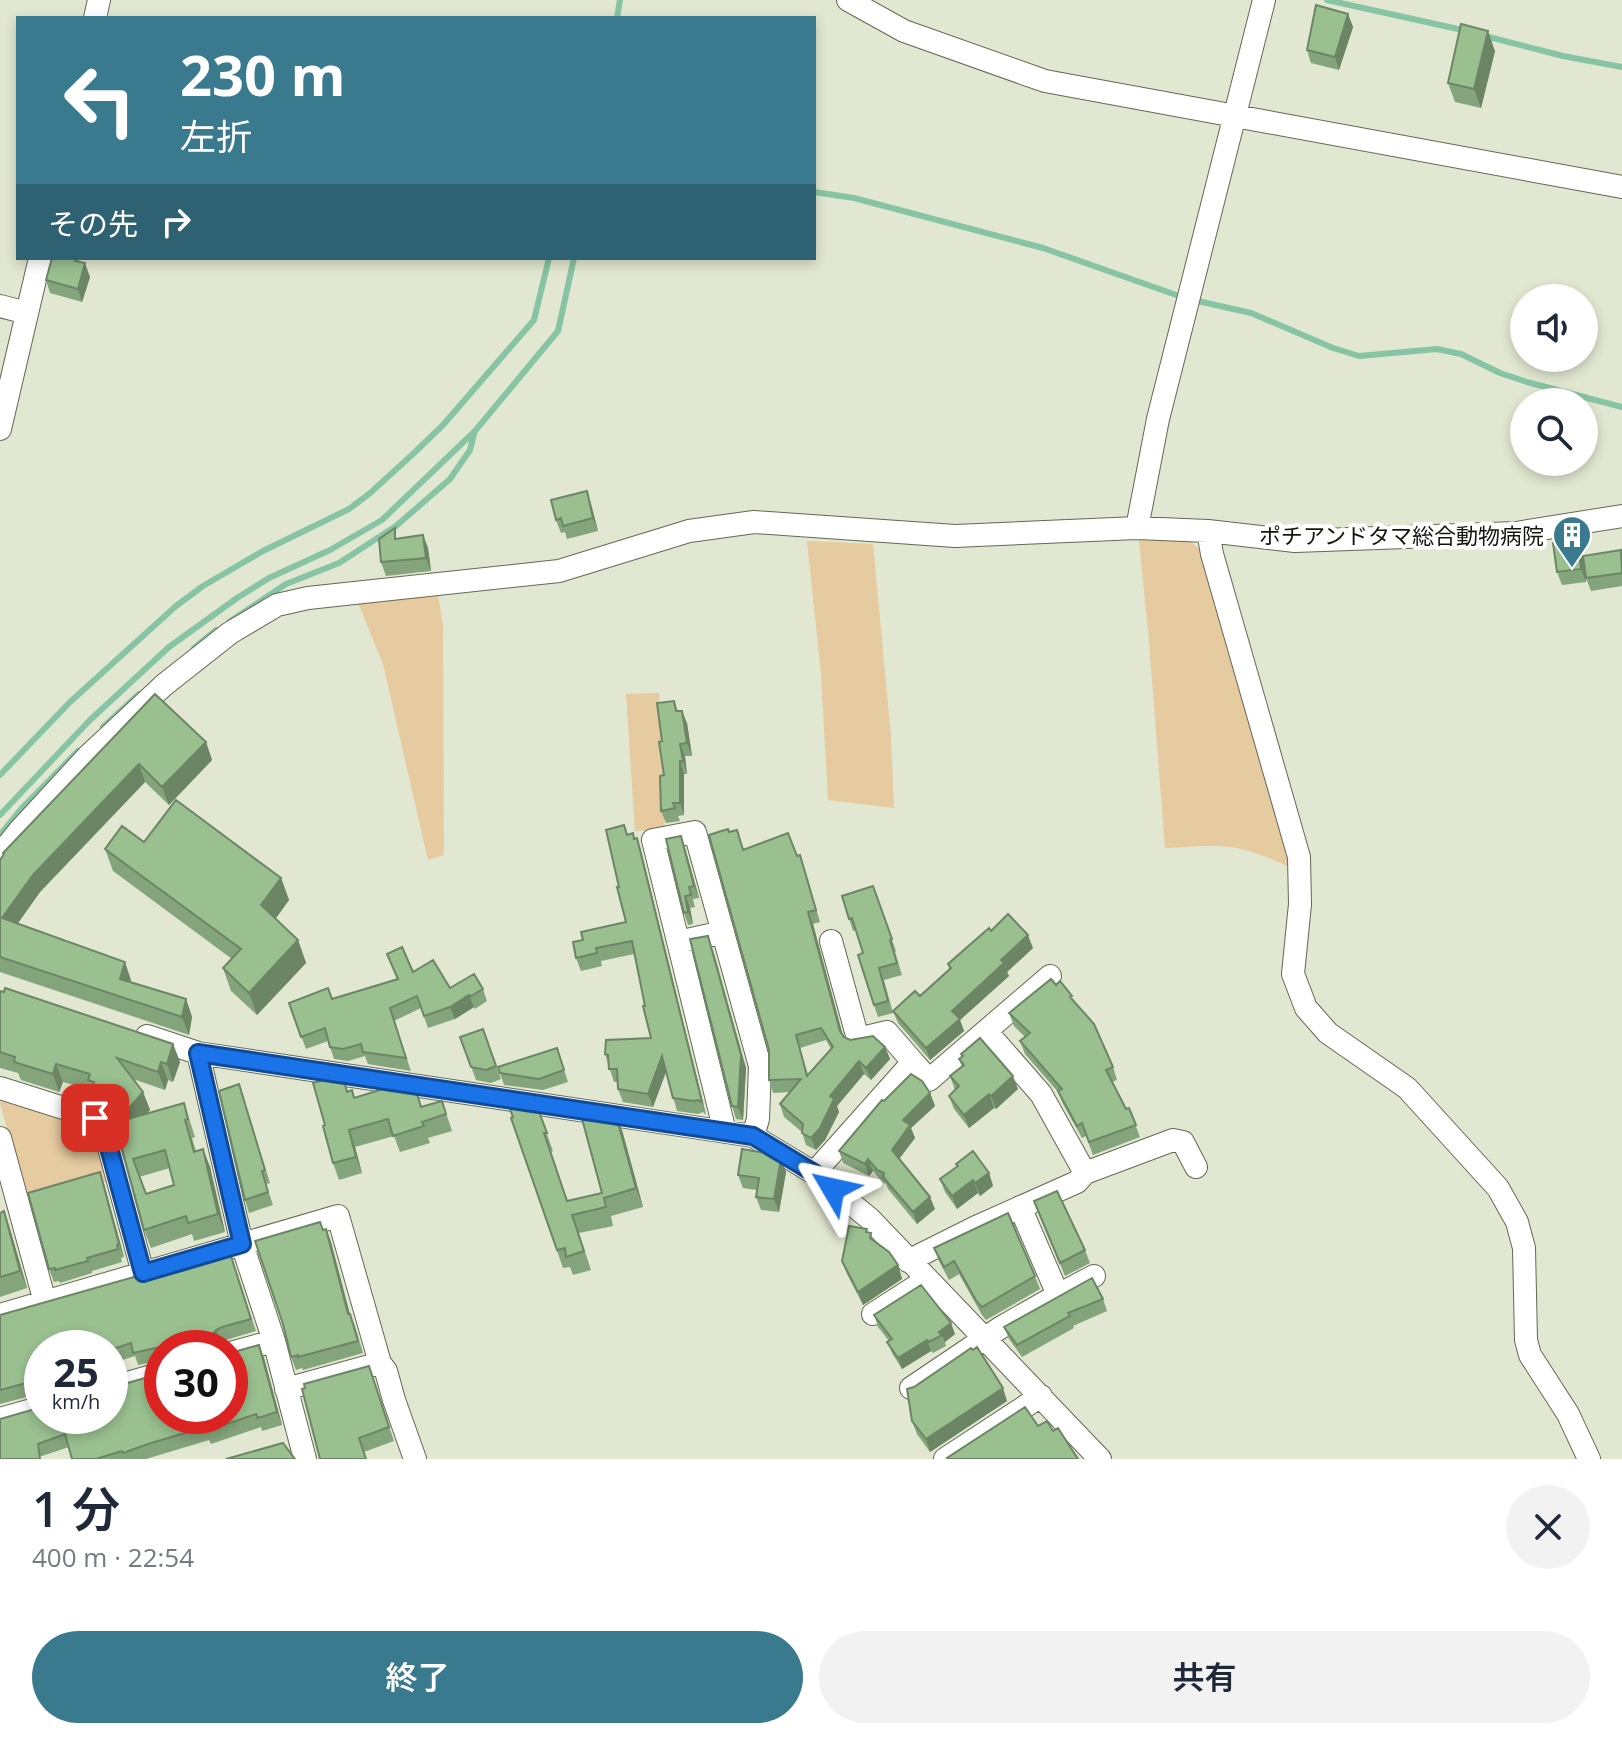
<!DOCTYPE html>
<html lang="ja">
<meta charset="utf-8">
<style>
body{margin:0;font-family:"Open Sans","Noto Sans JP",sans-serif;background:#f2f2f3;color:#1f2937;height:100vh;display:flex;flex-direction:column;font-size:30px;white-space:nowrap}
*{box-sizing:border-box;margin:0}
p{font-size:26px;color:#747a83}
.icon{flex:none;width:44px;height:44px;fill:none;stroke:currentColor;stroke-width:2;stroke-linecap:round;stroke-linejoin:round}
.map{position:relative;height:1459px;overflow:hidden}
.side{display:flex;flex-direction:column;background:#fff;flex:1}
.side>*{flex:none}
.top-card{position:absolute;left:16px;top:16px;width:800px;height:244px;border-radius:0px;box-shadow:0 4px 12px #0003;background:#3a7a8e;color:#fff;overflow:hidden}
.controls{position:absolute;left:1510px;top:284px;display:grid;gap:16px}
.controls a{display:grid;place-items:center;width:88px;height:88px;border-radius:50%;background:#fff;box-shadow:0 4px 12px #0003;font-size:40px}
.speed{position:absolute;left:24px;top:1330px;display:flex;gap:16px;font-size:40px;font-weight:700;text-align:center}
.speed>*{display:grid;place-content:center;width:104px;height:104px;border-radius:50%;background:#fff;box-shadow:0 4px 12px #0003;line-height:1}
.speed small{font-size:20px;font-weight:400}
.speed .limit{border:12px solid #d22;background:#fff;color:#111}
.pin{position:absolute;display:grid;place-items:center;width:68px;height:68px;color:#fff;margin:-34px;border-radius:16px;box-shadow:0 4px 12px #0006}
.me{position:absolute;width:88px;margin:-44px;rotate:306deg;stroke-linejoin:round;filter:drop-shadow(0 0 6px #0008)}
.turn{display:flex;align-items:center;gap:28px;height:168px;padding:0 32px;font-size:36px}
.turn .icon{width:104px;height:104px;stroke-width:2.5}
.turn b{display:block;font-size:56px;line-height:68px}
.then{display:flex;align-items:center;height:76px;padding:0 32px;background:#0003;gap:16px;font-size:30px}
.round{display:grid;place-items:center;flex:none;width:84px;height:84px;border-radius:42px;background:#f2f2f3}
.head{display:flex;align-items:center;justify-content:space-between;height:136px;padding:0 32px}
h1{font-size:48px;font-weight:600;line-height:60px}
.cta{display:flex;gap:16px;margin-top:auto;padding:16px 32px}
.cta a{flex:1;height:92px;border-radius:48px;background:#3a7a8e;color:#fff;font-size:32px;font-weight:600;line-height:92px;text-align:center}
.cta a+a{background:#f2f2f3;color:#1f2937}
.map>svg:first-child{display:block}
.green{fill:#e6caa0}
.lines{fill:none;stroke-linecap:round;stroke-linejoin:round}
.stream{stroke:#87c4a3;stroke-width:6}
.minor-casing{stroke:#636854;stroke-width:24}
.minor{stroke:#fff;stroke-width:22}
.wall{fill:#84a57c;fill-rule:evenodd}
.shaded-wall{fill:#6c8665}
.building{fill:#9ac090;stroke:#6c8665;stroke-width:2;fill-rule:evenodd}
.route-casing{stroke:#114b97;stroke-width:20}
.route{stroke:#1a73e8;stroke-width:14}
.labels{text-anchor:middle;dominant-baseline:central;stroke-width:8;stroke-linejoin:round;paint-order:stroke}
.poi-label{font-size:22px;fill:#13150d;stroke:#fff;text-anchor:end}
</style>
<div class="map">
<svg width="1622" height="1459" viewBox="0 0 1622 1459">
<rect width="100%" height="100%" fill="#e1e7d0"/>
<path class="green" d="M1188,539L1203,552L1292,868C1274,860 1256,852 1237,848C1213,844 1189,847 1165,848L1149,641L1139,540Z
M807,541L873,544L891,737L894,808L828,800L821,674Z
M438,595L443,625L444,855L428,860L383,664L358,603Z
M659,693L665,829L635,831L626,694Z
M4,1096L94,1129L109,1181L27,1202L0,1103Z"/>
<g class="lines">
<path class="stream" d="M1327,0L1467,31
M617,18L620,0
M1485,36L1563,56L1622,67
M814,192L854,198L1043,248L1182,297
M1193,300L1251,313L1333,348L1359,356L1437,349L1461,354L1500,373L1527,382L1622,407
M229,622L286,584L339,563L396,526L450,479L470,450L474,434
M194,648L216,630
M103,727L139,694
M0,775L70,702L176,606L203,586L263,551L349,509L369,494L414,453L443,425L534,320L549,258
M0,815L90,720L169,647L237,598L269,578L330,550L382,520L475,431L558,331L574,258
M0,835L22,808L78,751"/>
<g class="minor-casing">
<path id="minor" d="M848,0L904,31L1045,81L1622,187
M95,18L99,0
M0,306L27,313
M0,429L40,258
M1137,528L1158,419L1264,0
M1208,531L1212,554L1299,857L1300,904L1293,974L1306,1008L1328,1033L1407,1088L1498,1188L1517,1222L1524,1248L1526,1340L1530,1355L1568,1414L1589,1459
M0,855L19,831L89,755L164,685L230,633L277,605L308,598L559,571L689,531L754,522L955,536L1137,528L1208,531L1295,541L1516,533L1622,516
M678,942L723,932
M986,1031L1041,1094L1085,1173
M147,1036L198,1053L753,1136L814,1173L870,1219L1100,1459
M198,1053L242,1244L274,1341L305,1459
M913,1062L929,1080L1050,976
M0,1088L95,1118L105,1133L143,1273
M725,1132L653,840L695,832L760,1066L758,1119L753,1136
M0,1138L45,1302
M814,1173L913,1062L887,1032L858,1039L831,941
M908,1261L976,1227L1077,1182L1085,1173L1173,1140L1183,1142L1196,1167
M1058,1295L1094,1276
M873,1314L926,1280
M0,1315L338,1216L380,1363L286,1389
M230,1353L274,1341
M380,1363L386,1371L394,1400L415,1459
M110,1388L162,1373
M911,1388L1000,1328L1058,1295L1020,1207
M0,1419L42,1407
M945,1459L1041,1396"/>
</g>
<use href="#minor" class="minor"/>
</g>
<path class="wall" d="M1348,14L1353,27L1339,70L1311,63L1307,50Z
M1495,51L1481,108L1455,102L1448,83Z
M52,258H77L90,277L82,302L50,293L46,280Z
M587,491L591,504L598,531L567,539L565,532L561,533L556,520Z
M423,535L428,548L431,571L386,576L381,562L399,538Z
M1578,540L1583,556L1621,550L1622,554V586L1591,591L1586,578L1585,569L1586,582L1562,585L1557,572Z
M155,694L206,742L212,760L169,805L145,782L40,892L17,924L131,980L130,982L186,999L192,1017L189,1035L0,972V860L3,855V853Z
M674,701L678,711L687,723L692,756H685L687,774H684V815L678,816L680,821L666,823L661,811L664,775L662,741Z
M729,832L744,850L797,856L804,867L820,922L813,924L842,1034L844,1037L850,1040L885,1047L890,1059L871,1080L864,1074L837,1106L839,1112L825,1140L816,1150L806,1145L802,1132L784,1117L780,1104L790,1092L773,1093L769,1080V1050ZM826,1040L831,1049L808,1075L800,1048Z
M628,835L635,839L641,851L706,1115L703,1112L698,1114L677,1111L666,1072L653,1107L623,1102L618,1089V1082H614L605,1054L651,1038L634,954L601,961L602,966L581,971L576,958L583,940L626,922L619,887Z
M144,842L281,878L289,900L275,919L298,940L306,963L257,1015L231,991L223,968L232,959L113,871L105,849Z
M685,848L699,898L693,899L695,907L690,908L693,924L688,925L684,913Z
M873,886L896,951L895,952L902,975L884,980L893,1013L878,1017L874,1005L863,953L856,930L853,931L842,896Z
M991,931L1033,948L1007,972L1009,976L960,1020L964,1031L930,1060L898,1023L893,1011L920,996L949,969L948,964Z
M713,949L746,1068L743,1120L736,1119L732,1106Z
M387,954L413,972L450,988L483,989L487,1001L475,1009L474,1007L455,1019L428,1028L421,1008L394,1021L411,1071L368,1064L365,1056L348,1061L334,1059L328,1041L306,1049L289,1003L332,999L397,979Z
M1056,985L1073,1001L1113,1067L1117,1080L1112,1082L1126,1109L1129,1108L1140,1137L1093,1155L1086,1136L1082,1138L1063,1104L1058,1092L1025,1054L1020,1041L1025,1037L1014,1026L1009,1013Z
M0,991L173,1044L180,1062L173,1082L168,1080L165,1090L133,1079L143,1092L150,1110L146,1114L184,1103L195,1137L192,1138L196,1151L203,1149L210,1167L225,1232L194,1241L192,1234L151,1248L144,1230L116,1124L107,1111L99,1105L97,1099L94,1098L91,1090L63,1082L59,1092L21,1080L18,1073L0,1068ZM170,1168L174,1185L146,1194L139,1177Z
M483,1029L501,1079L491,1083L476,1080L460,1037Z
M557,1048L568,1082L543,1090L504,1085L498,1067Z
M961,1054L1018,1089L996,1109L994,1108L969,1128L954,1109L949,1096L955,1090L950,1076L962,1067L959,1059L962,1057Z
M239,1084L270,1183L266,1184L273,1205L249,1213L245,1200Z
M352,1090L355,1098L414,1094L422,1107L442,1101L452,1131L428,1138L430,1143L400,1152L394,1136L355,1147L362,1173L339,1180L333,1163L325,1125L348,1092Z
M930,1093L935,1106L911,1128L915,1138L899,1159L935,1209L917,1224L888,1189L886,1184L882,1182L873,1171L869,1176L843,1163L839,1151L884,1101Z
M538,1109L553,1151L551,1152L567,1201L602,1193L622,1130L643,1207L611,1216L613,1226L579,1233L591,1270L573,1275L570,1267L563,1268L511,1118Z
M781,1159L786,1172L779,1212L761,1210L756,1197L757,1190L743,1188L738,1175Z
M957,1166L989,1173L993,1186L980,1196L978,1193L957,1209L945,1192L940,1179Z
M104,1184L124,1257L121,1258L122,1262L92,1271V1273L60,1283L59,1281L54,1282L49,1269Z
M1034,1201L1085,1250L1090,1263L1065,1276Z
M4,1211L10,1229L27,1288L0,1297V1213Z
M326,1229L331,1242L350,1314L355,1326L363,1353L303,1370L302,1368L296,1370L291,1357L323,1230Z
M868,1233H871L873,1241L898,1265L902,1279L863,1305L847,1274L842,1261Z
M934,1248L1035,1276L1040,1289L986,1320L982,1315L959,1274L949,1280L939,1261Z
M229,1250L256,1331L226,1340L221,1343L217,1348H162V1360L138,1365L135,1356L110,1364V1348H42V1394H38L0,1404V1315Z
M1103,1299L1107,1311L1073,1326L1074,1328L1022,1357L1009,1339L1004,1327Z
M874,1315L955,1334L945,1342L946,1346L933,1353L931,1351L902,1369L892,1353L887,1342L889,1341L878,1327Z
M259,1345L264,1358L282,1425L262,1431L261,1427L211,1444L209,1440L146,1459H72L69,1447L42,1456L0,1459L42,1416H162Z
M369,1366L394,1441L364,1452L320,1459Z
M1007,1401L930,1452L917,1434L912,1421Z"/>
<path class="shaded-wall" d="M1348,14L1353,27L1339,70L1335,57Z
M1488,31L1495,51L1481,108L1474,89Z
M85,263L90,277L82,302L78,289Z
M587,491L591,504L598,531L593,518Z
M423,535L428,548L431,571L426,558Z
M1578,540L1582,553L1586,582L1581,569Z
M682,711L687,723L692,756L687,743Z
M206,742L212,760L169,805L162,787Z
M680,744L685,756L687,774L683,761Z
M680,761L684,774V815L680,803Z
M139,764L145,782L40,892L9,936L2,918L33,875Z
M681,836L685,848L699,898L694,886Z
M637,838L641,851L706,1115L702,1102Z
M281,878L289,900L269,928L261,905Z
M685,896L690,908L693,924L688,912Z
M808,912L813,924L845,1043L840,1031Z
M1028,935L1033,948L1007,972L1009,976L960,1020L964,1031L930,1060L926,1048L952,1011L1001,960Z
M708,936L746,1068L743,1120L738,1107Z
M298,940L306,963L257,1015L249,993Z
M125,962L131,980L127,997L120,979Z
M469,995L474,1007L455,1019L450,1007Z
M186,999L192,1017L189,1035L182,1017Z
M173,1044L180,1062L173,1082L167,1064Z
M885,1047L890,1059L871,1080L866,1068Z
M662,1056L667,1069L653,1107L648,1094Z
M859,1061L864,1074L837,1106L839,1112L825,1140L816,1150L811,1138L830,1096Z
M161,1062L168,1080L165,1090L158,1072Z
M56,1064L63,1082L59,1092L53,1074Z
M1013,1076L1018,1089L996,1109L991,1096Z
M143,1092L150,1110L123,1140L117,1122Z
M930,1093L935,1106L911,1128L915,1138L896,1163L892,1150L903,1120Z
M989,1094L994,1108L969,1128L964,1115Z
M615,1112L622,1130L643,1207L636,1188Z
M349,1130L355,1147L362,1173L356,1157Z
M203,1149L210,1167L225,1232L218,1214Z
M781,1159L786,1172L779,1212L774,1199Z
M868,1159L873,1171L869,1176L865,1164Z
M100,1172L104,1184L124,1257L119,1244Z
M989,1173L993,1186L980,1196L975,1183Z
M973,1180L978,1193L957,1209L952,1196Z
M930,1197L935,1209L917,1224L913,1212Z
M4,1211L10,1229L27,1288L20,1271Z
M326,1229L331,1242L353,1327L348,1314Z
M898,1265L902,1279L863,1305L858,1292Z
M951,1323L955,1334L945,1342L942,1335L939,1332Z
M216,1330L221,1343L217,1348L212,1335Z
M927,1340L931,1351L902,1369L898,1358Z
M259,1345L264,1358L282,1425L277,1412Z
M1003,1388L1007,1401L930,1452L926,1439Z"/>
<path class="building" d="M1316,5L1348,14L1335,57L1307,50Z
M1461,24L1488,31L1474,89L1448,83Z
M52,258H76L75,261L85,263L78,289L46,280Z
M587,491L593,518L563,526L561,518L556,520L551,500Z
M395,528V539L423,535L426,558L381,562L379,539Z
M1578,540L1581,569L1557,572L1553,543Z
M1621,550L1622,573L1586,578L1583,556Z
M155,694L206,742L162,787L139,764L33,875L2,918L125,962L120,979L186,999L182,1017L0,957V860L4,854L3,853Z
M674,701L676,711H682L687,743L680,744L683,761H680V803H673L675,808L661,811L660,776L664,775L659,742L662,741L657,703Z
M176,800L281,878L261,905L298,940L249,993L223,968L241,949L105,849L122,826L144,842Z
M624,825L627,835L633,833L634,839L637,838L702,1102L698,1100L693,1101L673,1098L662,1056L648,1094L618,1089L617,1069H609L608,1055L605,1054L606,1040L651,1038L643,1006H645L632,941L596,948L597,953L576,958L573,942L583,940L581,932L626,922L617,887H619L606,830Z
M728,829L729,832L737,830L743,850L788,833L797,856L800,855L816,910L808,912L840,1031L844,1037L850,1040L873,1036L885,1047L866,1068L859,1061L830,1096L834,1099L820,1128L811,1138L802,1133L803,1124L780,1104L801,1079L769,1080V1050L709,835ZM821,1028L833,1047L807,1076L796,1035Z
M681,836L694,886L689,887L691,895L685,896L688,912L684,913L666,839Z
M873,886L892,939L890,940L897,963L879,968L888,1001L874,1005L858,955L863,953L852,918L849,919L842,896Z
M1008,914L1028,935L1001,960L1004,963L952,1011L960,1019L926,1048L893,1011L915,991L920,996L951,968L948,964L989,928L991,931Z
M708,936L741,1055L738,1107L732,1106L690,939Z
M402,947L413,972L433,960L450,988L474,974L483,989L471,996L469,995L450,1007L424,1016L417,996L390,1008L406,1058L363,1052L361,1044L343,1049L330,1047L325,1028L301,1037L289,1003L328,988L332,999L398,979L387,954Z
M1051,979L1056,985L1060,981L1072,996L1070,997L1094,1024L1113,1067L1106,1070L1126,1109L1129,1108L1136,1125L1089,1142L1082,1123L1077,1126L1058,1091L1062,1089L1020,1041L1030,1033L1009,1013Z
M5,988L173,1044L167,1064L161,1062L158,1072L117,1058L143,1092L117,1122L184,1103L188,1119L185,1120L194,1152L203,1149L218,1214L188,1223L186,1216L144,1230L112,1112L101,1093L92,1087L94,1082L88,1080L90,1074L56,1064L53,1074L14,1062L15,1057L0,1052V991L4,992ZM165,1150L174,1185L146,1194L133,1159Z
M483,1029L496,1066L486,1070L471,1067L460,1037Z
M980,1038L1013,1076L991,1096L989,1094L964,1115L949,1096L959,1086L950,1076L964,1065L959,1059L963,1056L961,1054Z
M557,1048L564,1070L539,1079L500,1073L498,1067Z
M342,1074L347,1092L352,1090L354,1098L406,1082L410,1083L414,1094H417L421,1107L442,1101L446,1114L422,1122L424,1126L393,1136L388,1119L349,1130L356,1157L333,1163L323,1126L325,1125L313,1083Z
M911,1074L922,1081L930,1093L903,1120L910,1125L892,1150L930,1197L913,1212L883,1177L884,1173L877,1170L868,1159L865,1164L839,1151L882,1100L884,1101Z
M239,1084L265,1170L262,1171L268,1192L245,1200L219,1091Z
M505,1096L526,1099L531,1111L538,1109L547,1133H544L567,1201L602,1193L581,1115L600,1110L615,1112L636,1188L604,1198L606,1207L572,1215L584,1251L566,1257L565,1248L557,1250L511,1118L513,1117Z
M742,1149L772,1154L781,1159L774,1199L756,1197L759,1178L738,1175Z
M973,1151L989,1173L975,1183L973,1180L952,1196L940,1179L958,1166L956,1164Z
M100,1172L119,1244L117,1245L118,1249L87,1258L88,1261L55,1270V1268L49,1269L28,1193Z
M1057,1191L1085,1250L1060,1263L1034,1201Z
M4,1211L20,1271L0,1277V1213Z
M1008,1213L1035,1276L982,1307L977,1302L954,1261L944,1267L934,1248Z
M320,1222L323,1230L326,1229L348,1314H350L358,1341L298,1357V1355L291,1357L283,1324L255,1241Z
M849,1226L867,1229L866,1232L871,1233L870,1238L889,1252L898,1265L858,1292L842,1261Z
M229,1250L251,1319L222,1327L216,1330L212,1335L185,1343L186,1348H163L160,1347L133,1353L131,1343L110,1350V1348H42V1367L39,1368L42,1382L34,1381L0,1390V1315Z
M1092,1278L1103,1299L1068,1313L1070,1316L1017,1345L1004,1327Z
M921,1285L951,1323L939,1332L942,1335L929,1342L927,1340L898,1358L887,1342L892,1339L874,1315Z
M259,1345L277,1412L258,1418L256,1414L206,1431L205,1427L151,1443L123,1453L122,1451L96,1459H72L65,1434L38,1444L40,1459H0V1419L42,1407V1416H110V1388L162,1373V1416H230V1353Z
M977,1347L1003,1388L926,1439L912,1421L907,1389L914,1387L971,1348L973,1350Z
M369,1366L389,1427L359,1438L366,1459H320L302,1389L305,1388L304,1384Z
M1025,1407L1038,1426L1047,1421L1053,1431L1058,1428L1078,1459H948L947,1458Z
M283,1443L295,1459H226Z"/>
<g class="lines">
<g class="route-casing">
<path id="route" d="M95,1118L105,1133L143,1273L242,1244L198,1053L753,1136L814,1173L833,1189"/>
</g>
<use href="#route" class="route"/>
</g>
<defs>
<g id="building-pin" transform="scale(2)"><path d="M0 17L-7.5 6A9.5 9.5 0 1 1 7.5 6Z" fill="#3a7a8e" stroke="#fff"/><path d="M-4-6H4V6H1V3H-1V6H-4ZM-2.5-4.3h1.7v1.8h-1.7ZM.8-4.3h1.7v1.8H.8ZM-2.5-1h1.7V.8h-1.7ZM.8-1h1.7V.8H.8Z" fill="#fff"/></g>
</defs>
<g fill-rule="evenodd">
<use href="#building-pin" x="1572" y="535"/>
</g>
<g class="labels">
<g class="poi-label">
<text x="1544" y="535">ポチアンドタマ総合動物病院</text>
</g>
</g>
</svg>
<div class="controls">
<a><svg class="icon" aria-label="sound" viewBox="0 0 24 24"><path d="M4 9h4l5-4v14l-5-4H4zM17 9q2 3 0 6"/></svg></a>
<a><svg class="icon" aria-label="search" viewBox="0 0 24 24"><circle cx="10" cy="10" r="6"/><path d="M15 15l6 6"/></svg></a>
</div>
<div class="speed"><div>25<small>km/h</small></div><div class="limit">30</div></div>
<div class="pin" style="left:95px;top:1118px;background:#d93025"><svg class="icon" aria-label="arrive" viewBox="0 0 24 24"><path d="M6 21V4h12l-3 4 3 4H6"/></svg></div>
<svg class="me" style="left:833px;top:1189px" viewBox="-20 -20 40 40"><path d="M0-17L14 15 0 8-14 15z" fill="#1a73e8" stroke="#fff" stroke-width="4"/></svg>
<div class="top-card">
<div class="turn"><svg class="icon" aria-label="left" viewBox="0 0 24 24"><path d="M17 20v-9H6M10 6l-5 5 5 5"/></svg><div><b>230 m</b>左折</div></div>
<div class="then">その先<svg class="icon" aria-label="right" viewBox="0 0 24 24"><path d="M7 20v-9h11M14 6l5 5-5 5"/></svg></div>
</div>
</div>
<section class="side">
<div class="head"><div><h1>1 分</h1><p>400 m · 22:54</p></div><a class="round"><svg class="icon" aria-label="close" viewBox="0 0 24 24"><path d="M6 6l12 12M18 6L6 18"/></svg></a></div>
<div class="cta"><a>終了</a><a>共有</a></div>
</section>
